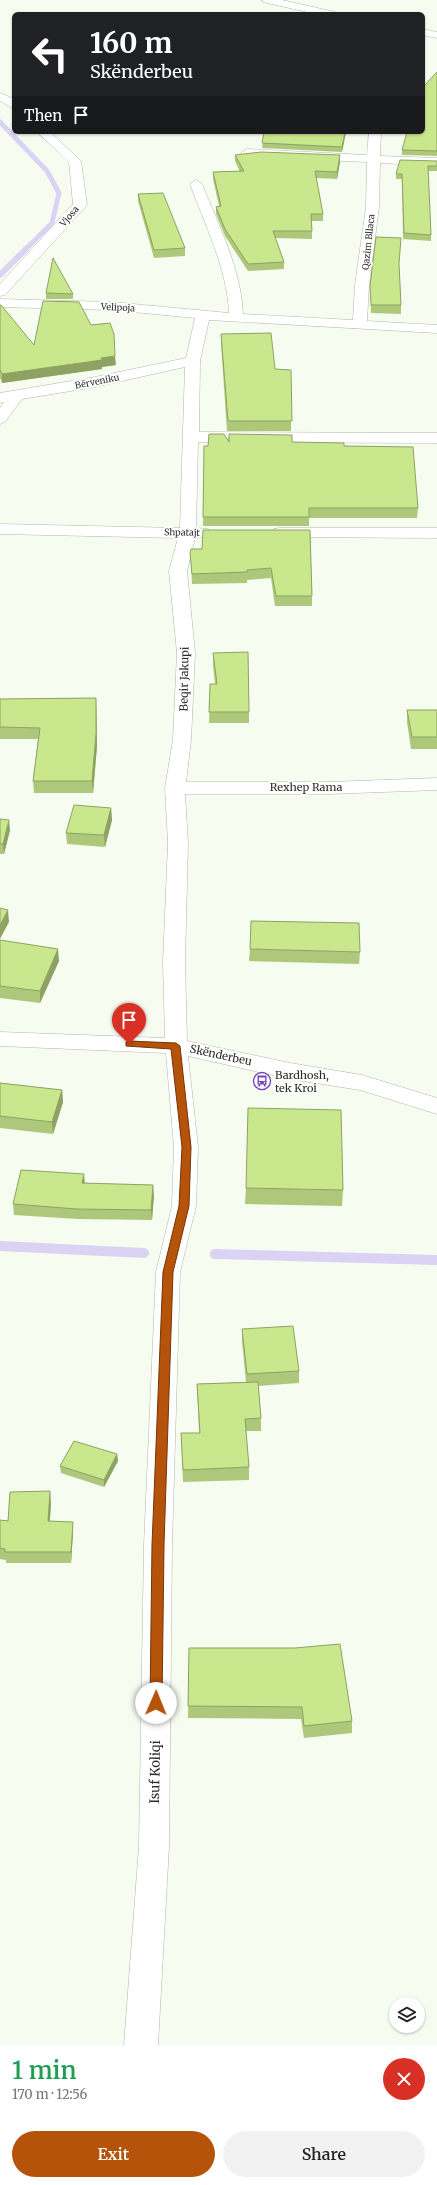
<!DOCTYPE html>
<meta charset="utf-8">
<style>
body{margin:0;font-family:Merriweather,serif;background:#f2f2f2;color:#222;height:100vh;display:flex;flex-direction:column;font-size:15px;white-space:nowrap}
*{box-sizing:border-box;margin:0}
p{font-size:13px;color:#767676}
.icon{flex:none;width:22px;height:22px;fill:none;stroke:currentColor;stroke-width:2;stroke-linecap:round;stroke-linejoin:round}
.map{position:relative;height:2045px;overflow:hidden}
.side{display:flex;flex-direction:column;background:#fff;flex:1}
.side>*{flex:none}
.top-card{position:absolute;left:12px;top:12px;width:413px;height:122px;border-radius:6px;box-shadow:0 1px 3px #0004;background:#202124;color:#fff;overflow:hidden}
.tools{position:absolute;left:389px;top:1997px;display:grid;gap:8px}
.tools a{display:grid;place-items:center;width:36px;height:36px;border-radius:50%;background:#fff;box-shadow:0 1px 3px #0004;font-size:20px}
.pin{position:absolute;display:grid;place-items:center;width:34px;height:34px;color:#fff;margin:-41px -17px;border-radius:50% 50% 50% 0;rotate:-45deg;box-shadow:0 0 4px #0007}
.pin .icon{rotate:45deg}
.me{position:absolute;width:44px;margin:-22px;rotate:1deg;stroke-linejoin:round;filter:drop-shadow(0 0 3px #0008)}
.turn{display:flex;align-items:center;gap:14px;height:84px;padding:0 12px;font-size:18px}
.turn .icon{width:52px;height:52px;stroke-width:2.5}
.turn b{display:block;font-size:28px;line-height:34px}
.then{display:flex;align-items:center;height:38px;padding:0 12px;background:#0003;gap:8px;font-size:15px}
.round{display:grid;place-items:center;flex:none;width:42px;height:42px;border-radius:21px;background:#f2f2f2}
.head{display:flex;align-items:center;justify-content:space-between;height:68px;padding:0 12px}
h1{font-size:24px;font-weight:600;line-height:30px;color:#1e9e55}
.primary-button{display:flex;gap:8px;margin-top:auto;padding:8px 12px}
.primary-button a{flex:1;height:46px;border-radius:24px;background:#b45309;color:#fff;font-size:16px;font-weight:600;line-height:46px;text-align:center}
.primary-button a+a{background:#f2f2f2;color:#222}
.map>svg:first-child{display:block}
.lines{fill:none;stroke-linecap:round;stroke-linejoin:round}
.stream-far2{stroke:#dbd2f4;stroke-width:5}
.stream-far1{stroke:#dbd2f4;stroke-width:6}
.stream{stroke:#dbd2f4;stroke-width:10}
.minor-casing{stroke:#b1b5aa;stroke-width:1}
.minor{fill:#fff;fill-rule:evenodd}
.wall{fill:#adc87a}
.shaded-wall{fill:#8da263}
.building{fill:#c9e88e;stroke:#8da263}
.route{fill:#b45309;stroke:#753606}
.labels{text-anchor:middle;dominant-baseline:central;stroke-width:4;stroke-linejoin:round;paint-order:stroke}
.far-street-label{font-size:9px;fill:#2b2d29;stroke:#fff}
.street-label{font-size:11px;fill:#2b2d29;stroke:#fff}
.poi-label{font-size:11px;fill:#2b2d29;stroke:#fff;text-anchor:start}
.near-street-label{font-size:13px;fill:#2b2d29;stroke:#fff}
</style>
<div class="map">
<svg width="437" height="2045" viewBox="0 0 437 2045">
<rect width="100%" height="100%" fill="#f7fcf0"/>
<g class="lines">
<path class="stream-far2" d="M0,122L47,171L59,193L52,223L25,250"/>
<path class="stream-far1" d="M0,275L26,249"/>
<path class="stream" d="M0,1246L144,1253
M215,1254L437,1260"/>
<g class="minor-casing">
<path id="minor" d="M262,0H282L335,12L337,14H316L263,2Z
M423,29L437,32V38L423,35Z
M0,93L14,99V109L0,101Z
M37,132H50L81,161L87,205L5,295L0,296V284L73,204L69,162Z
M369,132H381L380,156L437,158V166L380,163L379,207L369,285L367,321L437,325V333L209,320L200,361L199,432L437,433V443L198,442L196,528L208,529L210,533L208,537L195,538L187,571L195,653L191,740L186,782H329L437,778V790L329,794H185L188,843L185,962L187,1041L290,1063L362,1075L437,1098V1114L360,1090L290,1079L188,1056L198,1147L196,1206L180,1272L172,1545L169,1846L158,2045H124L139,1846L144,1545L156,1272L172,1206L174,1147L166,1053L0,1046V1032L165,1038L163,962L168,843L165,788L173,740L177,653L169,571L178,538L0,534V524L180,528L185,367L95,387L22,399L5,422L0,424V408L4,402L0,403V393L95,377L186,358L195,318L112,310L0,307V299L112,302L229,313C227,268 205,225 190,184L196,180L202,184C219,226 241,269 243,314L353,320L355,285L366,207L367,162L247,157L241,153L247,149L367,155Z
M280,528H437V538L274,537L272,533L274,529Z"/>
</g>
<use href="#minor" class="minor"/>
</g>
<path class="wall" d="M437,72V156L402,155V150L424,86Z
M264,132H346L342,152L262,148Z
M235,155H340V162L337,179L316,178L323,214V221H312V239L275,238L284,262V269L248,271L225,236L216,214V207L219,206L213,179V172H240L235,161Z
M437,161V171H428L431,235V241L403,239L402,179H396V174Z
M138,194L185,248V256L154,258L138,201Z
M399,264L401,305V314L371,313L370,286Z
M46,293L73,294V299H46Z
M0,305L34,345L91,325L116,365L102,367V369L2,383L0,378Z
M221,334L275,369L291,370V431H227L221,343Z
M229,434L292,442L344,446L418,508L417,518H309V526H203L204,446H208L228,441Z
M310,530L312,596V606H275L271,578L247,580V583L192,584L191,563L190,553L202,549Z
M213,653L249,712V723H209L210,684H215L213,665Z
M96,698L97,746L93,793H34L33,781L38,739H0V699Z
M407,710H437V749H411L407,722Z
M111,808L112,820L105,847L67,844L66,833Z
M0,819L10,830L4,854H0Z
M0,940L59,961L40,1003L0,998Z
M250,949L360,952L359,964L249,961Z
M0,1083L62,1090L63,1102L53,1134L0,1128Z
M84,1174V1183L154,1195L152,1220L78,1219L14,1215L13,1204Z
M246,1188L343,1190L342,1206L245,1204Z
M242,1329L299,1371V1383L258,1386L261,1418V1431H246L249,1467V1480L183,1482L181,1433H199L197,1384L246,1382L242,1341Z
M117,1454L118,1461L104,1487L61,1473L60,1466Z
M51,1502L50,1521L73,1532L71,1563H6V1560L0,1559V1520L8,1521Z
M189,1648L352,1721V1733L304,1738L301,1719L188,1718Z"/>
<path class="shaded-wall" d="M345,132H346L342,152V147Z
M340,155V162L337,179V172Z
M115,356L116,365L102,367V369L2,383V374Z
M96,698L97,746L93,793L92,781Z
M111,808L112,820L105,847L104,835Z
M9,820L10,830L4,854L3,844Z
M8,910L9,922L0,939V925Z
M58,949L59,961L40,1003V991Z
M62,1090L63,1102L53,1134L52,1122Z
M84,1174L85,1185L82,1183Z
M153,1185L154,1195L152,1220L151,1210Z
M117,1454L118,1461L104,1487V1480Z
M50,1491L51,1502L49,1532L48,1521Z
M73,1522V1532L71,1563V1552Z"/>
<path class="building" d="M437,72V151L402,150L407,132H423V86H424Z
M264,132H345L342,147L262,143Z
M261,152L340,155L337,172L315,171L323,214H311L312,231H273L284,262L248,264L225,229L216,207L221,206L213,172L244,171L235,155Z
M400,160L437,161V166H428L431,235L404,233L402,174H396Z
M163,193L185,248L154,250L138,194Z
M376,237L401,238L399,264L401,305H371L370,286Z
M53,258L73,294L46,293Z
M43,301L79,302L91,325L110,323L114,334L115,356L101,358L102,360L2,374L0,370V305H1L34,345Z
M271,333L275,369L291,370L292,421H228L221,334Z
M209,434H224L229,442V434L292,435V442L344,443V446L413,447L418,508H309V517H203L204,446H208Z
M203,530H310L312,596H276L271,568L247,570V572L192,574L190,553L191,549H202Z
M248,652L249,712H209L210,684H217L213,653Z
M96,698V734L92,781H33L40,728L0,727V699Z
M407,710H437V737H412Z
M74,805L111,808L104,835L66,833Z
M0,819L9,820L3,844H0Z
M0,908L8,910L0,925Z
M251,921L359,923L360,952L250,949Z
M0,940L58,949L40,991L0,986Z
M0,1083L62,1090L52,1122L0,1116Z
M248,1108L341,1110L343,1190L246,1188Z
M21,1170L84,1174L82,1183L153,1185L151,1210L77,1209L13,1204Z
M293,1326L299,1371L247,1374L242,1329Z
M258,1382L261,1418L245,1419L249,1467L183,1470L181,1433H200L197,1384Z
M74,1441L117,1454L104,1480L60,1466Z
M50,1491L48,1521L73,1522L71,1552H5V1549L0,1548V1520L8,1521L10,1492Z
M340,1644L352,1721L304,1726L302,1707L188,1706L189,1648H295Z"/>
<path class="route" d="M129,1041L176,1043L180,1046L191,1147L189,1206L173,1272L164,1545L162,1703L160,1707L156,1709L151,1707L150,1703L152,1545L163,1272L179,1206L182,1147L171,1049L126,1046V1042Z"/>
<defs>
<g id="bus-ring" transform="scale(0.9)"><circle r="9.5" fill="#fff" stroke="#7544bb" stroke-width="1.5"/><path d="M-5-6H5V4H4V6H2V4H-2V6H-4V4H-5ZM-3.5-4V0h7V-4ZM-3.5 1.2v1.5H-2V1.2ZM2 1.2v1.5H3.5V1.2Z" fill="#7544bb"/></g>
</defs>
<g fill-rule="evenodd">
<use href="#bus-ring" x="262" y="1081"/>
</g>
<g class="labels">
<g class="far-street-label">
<text transform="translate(69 216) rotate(-49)">Vjosa</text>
<text transform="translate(368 242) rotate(-84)">Qazim Bllaca</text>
<text transform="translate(118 307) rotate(3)">Velipoja</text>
<text transform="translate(97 381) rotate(-11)">Bërveniku</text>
<text transform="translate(182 532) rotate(1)">Shpatajt</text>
</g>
<g class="street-label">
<text transform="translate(184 679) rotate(-89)">Beqir Jakupi</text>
<text x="306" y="787">Rexhep Rama</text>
<text transform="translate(221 1055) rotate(12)">Skënderbeu</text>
</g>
<g class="poi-label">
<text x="275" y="1075">Bardhosh,<tspan x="275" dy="13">tek Kroi</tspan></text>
</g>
<g class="near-street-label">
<text transform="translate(155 1772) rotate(-89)">Isuf Koliqi</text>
</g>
</g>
</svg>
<div class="tools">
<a><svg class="icon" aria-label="layers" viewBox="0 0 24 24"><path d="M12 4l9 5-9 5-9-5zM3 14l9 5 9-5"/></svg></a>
</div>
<div class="pin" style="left:129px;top:1044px;background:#d93025"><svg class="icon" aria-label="arrive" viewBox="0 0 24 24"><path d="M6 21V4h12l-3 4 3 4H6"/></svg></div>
<svg class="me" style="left:156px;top:1703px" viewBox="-20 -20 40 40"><circle r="19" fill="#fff"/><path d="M0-13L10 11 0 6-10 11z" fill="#b45309"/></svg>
<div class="top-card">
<div class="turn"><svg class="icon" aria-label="left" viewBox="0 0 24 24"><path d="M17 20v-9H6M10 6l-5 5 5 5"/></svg><div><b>160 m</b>Skënderbeu</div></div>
<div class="then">Then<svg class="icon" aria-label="arrive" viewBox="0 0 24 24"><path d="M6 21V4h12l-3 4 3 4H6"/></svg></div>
</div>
</div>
<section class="side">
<div class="head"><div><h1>1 min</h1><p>170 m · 12:56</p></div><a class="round" style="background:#d93025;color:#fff"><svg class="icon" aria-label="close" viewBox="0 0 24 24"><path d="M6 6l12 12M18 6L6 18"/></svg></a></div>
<div class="primary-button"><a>Exit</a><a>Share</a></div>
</section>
